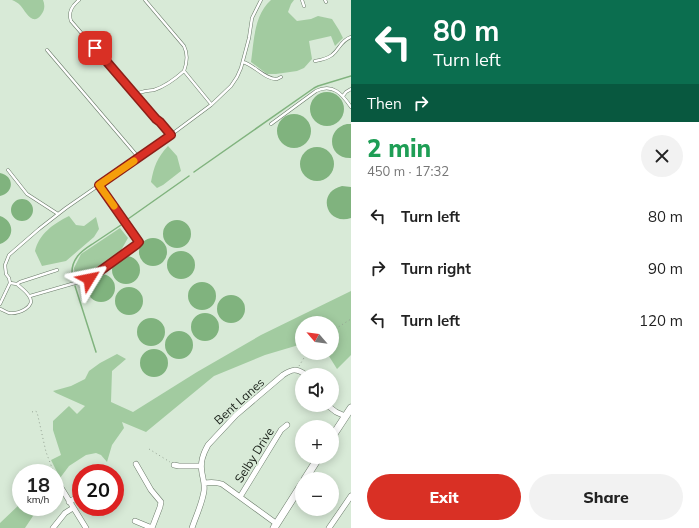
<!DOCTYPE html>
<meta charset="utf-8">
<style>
body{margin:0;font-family:Mulish,sans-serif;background:#f2f2f2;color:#222;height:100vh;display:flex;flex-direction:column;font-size:15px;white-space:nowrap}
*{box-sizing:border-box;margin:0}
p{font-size:13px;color:#767676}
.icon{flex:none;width:22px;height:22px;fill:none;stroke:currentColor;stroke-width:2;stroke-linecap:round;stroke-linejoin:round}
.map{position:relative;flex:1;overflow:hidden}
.details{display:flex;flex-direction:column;background:#fff;width:348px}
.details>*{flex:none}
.banner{background:#0b6e4f;color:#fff;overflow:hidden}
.needle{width:26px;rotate:298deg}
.controls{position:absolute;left:295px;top:316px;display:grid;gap:8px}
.controls a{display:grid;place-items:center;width:44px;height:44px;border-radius:50%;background:#fff;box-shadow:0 2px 10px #0003;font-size:20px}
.speed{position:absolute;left:12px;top:464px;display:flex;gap:8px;font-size:20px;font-weight:700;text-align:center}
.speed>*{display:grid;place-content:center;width:52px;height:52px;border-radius:50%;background:#fff;box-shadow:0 2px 10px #0003;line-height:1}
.speed small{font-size:10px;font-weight:400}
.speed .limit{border:6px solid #d22;background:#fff;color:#111}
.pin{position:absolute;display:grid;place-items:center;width:34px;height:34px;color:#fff;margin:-17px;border-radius:8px;box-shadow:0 2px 6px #0006}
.me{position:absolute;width:44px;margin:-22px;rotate:55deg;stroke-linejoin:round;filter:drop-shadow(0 0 3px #0008)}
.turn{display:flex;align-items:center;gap:14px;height:84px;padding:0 16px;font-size:18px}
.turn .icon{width:52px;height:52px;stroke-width:2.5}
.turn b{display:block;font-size:28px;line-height:34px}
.then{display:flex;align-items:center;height:38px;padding:0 16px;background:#0003;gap:8px;font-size:15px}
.round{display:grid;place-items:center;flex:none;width:42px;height:42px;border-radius:21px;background:#f2f2f2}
.overview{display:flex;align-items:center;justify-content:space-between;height:68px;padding:0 16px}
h1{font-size:24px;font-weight:800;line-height:30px;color:#1e9e55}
.cta{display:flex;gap:8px;margin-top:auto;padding:8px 16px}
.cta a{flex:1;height:46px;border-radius:24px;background:#d93025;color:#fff;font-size:16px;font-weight:800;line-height:46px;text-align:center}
.cta a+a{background:#f2f2f2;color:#222}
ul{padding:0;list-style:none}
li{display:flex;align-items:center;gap:12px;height:52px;padding:0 16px}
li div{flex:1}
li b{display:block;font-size:15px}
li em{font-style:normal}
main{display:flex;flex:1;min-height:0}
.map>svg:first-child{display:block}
.green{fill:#a2cba0}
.water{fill:#80b37e}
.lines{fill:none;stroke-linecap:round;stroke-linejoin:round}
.stream{stroke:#80b37e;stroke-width:1.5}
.lane-casing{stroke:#6a7a69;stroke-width:3.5}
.street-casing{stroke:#6a7a69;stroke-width:6}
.secondary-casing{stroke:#6a7a69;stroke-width:8}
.path{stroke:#94a293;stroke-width:1;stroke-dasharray:1 3;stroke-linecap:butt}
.lane{stroke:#fff;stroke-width:2.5}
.street{stroke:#fff;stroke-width:5}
.secondary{stroke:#fff;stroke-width:7}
.route-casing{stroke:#8d1f18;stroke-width:10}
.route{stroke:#d93025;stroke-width:7}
.slow{stroke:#f59e0b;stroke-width:7}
.labels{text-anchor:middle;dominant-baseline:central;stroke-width:3.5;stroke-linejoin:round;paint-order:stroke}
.street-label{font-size:12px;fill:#191f18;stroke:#d8ead7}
</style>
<main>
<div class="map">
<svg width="351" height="528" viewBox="0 0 351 528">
<rect width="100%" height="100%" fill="#d8ead7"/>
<path class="green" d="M12,0H43C45,5 45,10 41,15C32,27 25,10 20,5C18,3 15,1 12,0Z
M271,0H294L291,4L288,12L297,21L311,19L318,16L332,19L339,30L343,38L335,46L331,36L309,41L312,59L304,68L297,71L276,74H267L251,62C254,41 254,15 271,0Z
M168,146L177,156L181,171L163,185L157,188L151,182C154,166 157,158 168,146Z
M69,216L76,225L84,226L96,217L99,229L94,237L66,261L42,266L35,251C39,234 53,224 69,216Z
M120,228L128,238L120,252L90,272L81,276H75L74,268L81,254Z
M351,291V355L337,369L327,353H332V323H302V344L265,355L214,376L146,432L122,422L124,428L112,445L107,462L101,455L96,453L86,455L69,466L60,478L51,460L61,455L53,430V421L69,406L77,414L85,406L56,393L53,391L71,386L85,379L89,371L100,363L117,354L126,359L112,371L111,402L133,412L197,372L261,335Z
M21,503V507H39L25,528H0V523Z"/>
<path class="water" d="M310 109a17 17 0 1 1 34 0a17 17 0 1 1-34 0Z
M277 131a17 17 0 1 1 34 0a17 17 0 1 1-34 0Z
M347,124H351V158C328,159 325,129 347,124Z
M300 164a17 17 0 1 1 34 0a17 17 0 1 1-34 0Z
M0,173C15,176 14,193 0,196Z
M342,186L351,187V218C326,226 316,192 342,186Z
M11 210a11 11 0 1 1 22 0a11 11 0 1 1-22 0Z
M0,216C15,221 15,239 0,244Z
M163 234a14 14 0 1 1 28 0a14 14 0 1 1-28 0Z
M139 252a14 14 0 1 1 28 0a14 14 0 1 1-28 0Z
M167 265a14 14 0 1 1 28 0a14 14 0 1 1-28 0Z
M112 270a14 14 0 1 1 28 0a14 14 0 1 1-28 0Z
M87 288a14 14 0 1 1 28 0a14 14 0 1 1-28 0Z
M188 296a14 14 0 1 1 28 0a14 14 0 1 1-28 0Z
M115 301a14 14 0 1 1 28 0a14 14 0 1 1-28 0Z
M217 309a14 14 0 1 1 28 0a14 14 0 1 1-28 0Z
M191 327a14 14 0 1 1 28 0a14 14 0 1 1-28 0Z
M137 332a14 14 0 1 1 28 0a14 14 0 1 1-28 0Z
M165 345a14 14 0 1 1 28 0a14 14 0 1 1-28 0Z
M140 363a14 14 0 1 1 28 0a14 14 0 1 1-28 0Z"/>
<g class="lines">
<path class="stream" d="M194,172L314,88L318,86L351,76
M128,219L189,176
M73,278C71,271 72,264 77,257C81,251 88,247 94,243C103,237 112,231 121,225
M75,286L96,352"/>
<g class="lane-casing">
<path id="lane" d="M79,0C72,6 68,12 71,21L156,119L160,122L171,135
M145,0L184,46C188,54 187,63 184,71L211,104
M302,0L304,6
M325,0L326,2
M47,50L139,158
M315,61C321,60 327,59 332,55C340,49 340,41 351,37
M243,62C254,65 266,80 277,79L281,77
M135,95C140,91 148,91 154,90C166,86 174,80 184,71
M343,96L346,92L351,89
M271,124L316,91C333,83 342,94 351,107
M8,170L27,194L58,214
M10,283L17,284L20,282L57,270
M30,296L89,279L136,245L139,242L99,185
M0,304L10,283L9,278L6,274L5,265L9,255L39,229L66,208L164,140L211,105L231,86L237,77L241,68L249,38L252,18L261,0
M0,309C3,310 6,312 9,313C18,314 37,307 29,296C26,291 21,288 17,284"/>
</g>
<g class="street-casing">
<path id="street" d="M327,405L336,412L345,416
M136,464L151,490L161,502L160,507L152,528
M174,465L179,466H201
M57,481L86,528
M204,483C211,482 216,482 222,484L277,524
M240,497L281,430L287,425
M69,502L81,495
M135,521L152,528
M53,528L65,513L73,508
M192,528C196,516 202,504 204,491C205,484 203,479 202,473C200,462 203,454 208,445L236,415L283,375C292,369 296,368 306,375
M329,528L351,496"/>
</g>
<g class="secondary-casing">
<path id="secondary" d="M332,437L351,408
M305,479L319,457
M274,528L302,484"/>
</g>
<path class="path" d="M332,331L351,319
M299,366L307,353
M32,412L35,411L37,412L46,452L54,473
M149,449L170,462"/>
<use href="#lane" class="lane"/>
<use href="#street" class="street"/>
<use href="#secondary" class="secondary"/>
</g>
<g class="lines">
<g class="route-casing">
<path id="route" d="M89,279L136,245L139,242L99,185L171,135L160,122L156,119L95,48"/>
</g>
<use href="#route" class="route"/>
<path class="slow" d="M114,206L99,185L134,161"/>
</g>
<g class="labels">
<g class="street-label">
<text transform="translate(239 401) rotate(-42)">Bent Lanes</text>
<text transform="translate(254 455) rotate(-58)">Selby Drive</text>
</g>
</g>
</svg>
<div class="controls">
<a><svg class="needle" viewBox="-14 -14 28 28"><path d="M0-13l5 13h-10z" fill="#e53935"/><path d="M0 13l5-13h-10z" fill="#767676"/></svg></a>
<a><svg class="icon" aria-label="sound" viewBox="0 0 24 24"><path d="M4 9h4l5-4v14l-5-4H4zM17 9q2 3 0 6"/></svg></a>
<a>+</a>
<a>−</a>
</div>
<div class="speed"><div>18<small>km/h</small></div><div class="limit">20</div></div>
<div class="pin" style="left:95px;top:48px;background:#d93025"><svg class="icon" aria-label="arrive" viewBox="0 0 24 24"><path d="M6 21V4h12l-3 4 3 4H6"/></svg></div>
<svg class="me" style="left:89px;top:279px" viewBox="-20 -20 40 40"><path d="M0-17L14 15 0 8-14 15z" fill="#d93025" stroke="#fff" stroke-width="4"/></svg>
</div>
<section class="details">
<div class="banner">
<div class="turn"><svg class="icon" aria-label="left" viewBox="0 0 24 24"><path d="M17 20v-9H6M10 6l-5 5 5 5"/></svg><div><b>80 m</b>Turn left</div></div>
<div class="then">Then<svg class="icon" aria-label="right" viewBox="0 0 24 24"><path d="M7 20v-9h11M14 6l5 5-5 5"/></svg></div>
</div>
<div class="overview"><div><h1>2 min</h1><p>450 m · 17:32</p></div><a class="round"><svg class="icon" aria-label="close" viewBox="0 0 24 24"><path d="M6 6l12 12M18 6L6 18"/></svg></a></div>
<ul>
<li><svg class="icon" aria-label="left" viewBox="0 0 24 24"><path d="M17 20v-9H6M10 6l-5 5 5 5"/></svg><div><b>Turn left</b></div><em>80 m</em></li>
<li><svg class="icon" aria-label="right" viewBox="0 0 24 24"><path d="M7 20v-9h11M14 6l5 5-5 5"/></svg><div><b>Turn right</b></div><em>90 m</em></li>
<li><svg class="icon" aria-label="left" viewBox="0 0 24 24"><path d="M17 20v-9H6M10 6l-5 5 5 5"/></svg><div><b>Turn left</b></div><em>120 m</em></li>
</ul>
<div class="cta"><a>Exit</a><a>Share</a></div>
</section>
</main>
